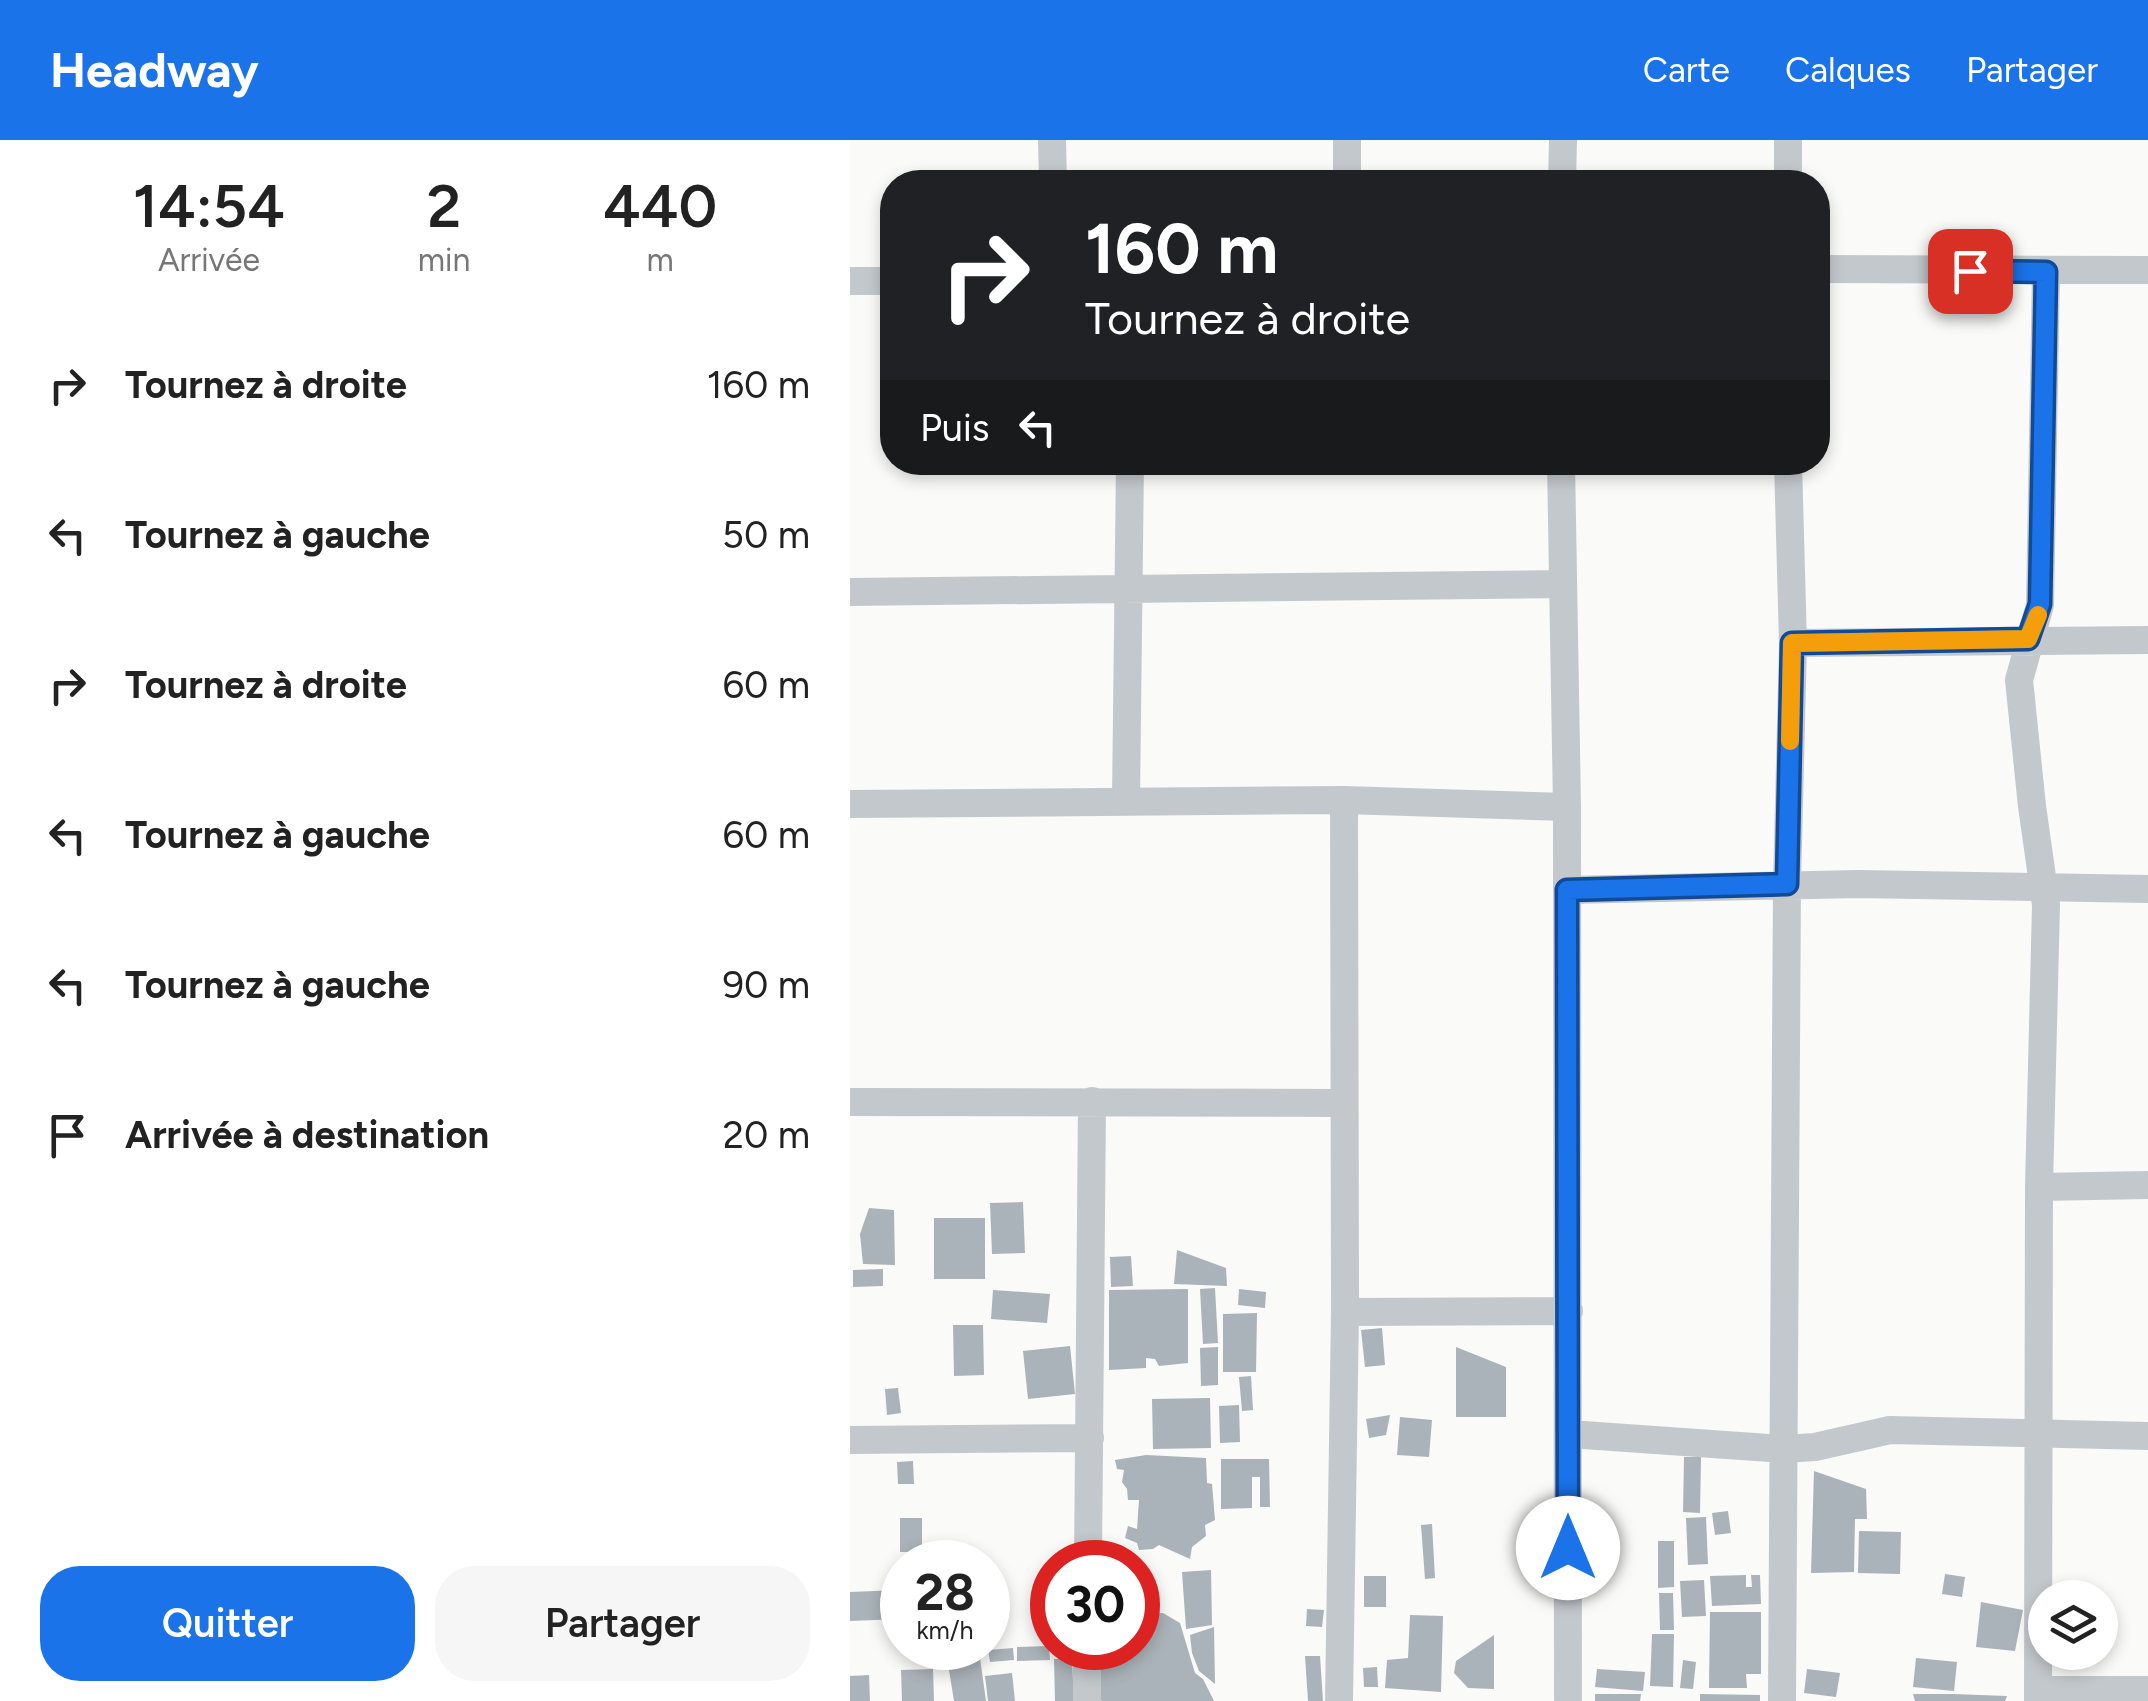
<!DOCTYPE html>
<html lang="fr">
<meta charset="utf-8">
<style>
body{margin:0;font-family:Figtree,sans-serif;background:#f6f6f6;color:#222;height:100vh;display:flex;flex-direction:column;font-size:38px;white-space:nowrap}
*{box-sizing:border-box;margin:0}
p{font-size:32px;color:#767676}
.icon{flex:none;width:55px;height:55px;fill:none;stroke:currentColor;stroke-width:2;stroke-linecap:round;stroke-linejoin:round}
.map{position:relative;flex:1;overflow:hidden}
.details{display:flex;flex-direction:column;background:#fff;width:850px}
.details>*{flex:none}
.hud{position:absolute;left:30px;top:30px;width:950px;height:305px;border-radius:40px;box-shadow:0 5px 15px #0003;background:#202124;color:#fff;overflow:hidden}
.controls{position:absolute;left:1178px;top:1440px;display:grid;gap:20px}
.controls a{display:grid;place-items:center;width:90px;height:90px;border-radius:50%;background:#fff;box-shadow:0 5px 15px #0003;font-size:50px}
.speed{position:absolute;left:30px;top:1400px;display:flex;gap:20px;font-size:50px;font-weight:700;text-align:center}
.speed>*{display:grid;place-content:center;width:130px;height:130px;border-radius:50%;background:#fff;box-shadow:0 5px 15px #0003;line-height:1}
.speed small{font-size:25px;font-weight:400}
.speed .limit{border:15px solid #d22;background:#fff;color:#111}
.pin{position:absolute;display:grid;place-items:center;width:85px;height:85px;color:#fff;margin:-42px;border-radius:20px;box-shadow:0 5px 15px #0006}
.me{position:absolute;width:110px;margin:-55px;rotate:0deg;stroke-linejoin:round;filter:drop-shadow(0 0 8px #0008)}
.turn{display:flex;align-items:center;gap:35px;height:210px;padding:0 40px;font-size:45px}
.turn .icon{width:130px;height:130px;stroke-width:2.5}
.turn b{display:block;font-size:70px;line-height:85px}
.then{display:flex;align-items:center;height:95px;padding:0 40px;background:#0003;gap:20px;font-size:38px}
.eta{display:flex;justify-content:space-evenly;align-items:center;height:170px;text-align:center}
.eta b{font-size:60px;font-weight:600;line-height:70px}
.action{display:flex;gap:20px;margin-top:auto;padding:20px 40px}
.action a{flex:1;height:115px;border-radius:40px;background:#1a73e8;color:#fff;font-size:40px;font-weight:600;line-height:115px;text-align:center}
.action a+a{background:#f6f6f6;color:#222}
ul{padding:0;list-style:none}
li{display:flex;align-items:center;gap:30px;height:150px;padding:0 40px}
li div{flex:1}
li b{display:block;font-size:38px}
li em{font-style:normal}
header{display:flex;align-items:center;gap:60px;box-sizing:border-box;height:140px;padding:0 50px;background:#1a73e8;color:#fff}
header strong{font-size:48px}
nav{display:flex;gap:55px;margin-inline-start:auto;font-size:35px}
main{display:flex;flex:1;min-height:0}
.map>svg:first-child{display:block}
.building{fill:#aab3b9}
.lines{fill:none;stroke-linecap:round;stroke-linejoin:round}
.minor{stroke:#c3c8cc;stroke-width:28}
.route-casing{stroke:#114b97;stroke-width:25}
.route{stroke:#1a73e8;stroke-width:18}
.slow{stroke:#f59e0b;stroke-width:18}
</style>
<header>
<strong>Headway</strong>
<nav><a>Carte</a><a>Calques</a><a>Partager</a></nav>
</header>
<main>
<section class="details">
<div class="eta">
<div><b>14:54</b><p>Arrivée</p></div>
<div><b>2</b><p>min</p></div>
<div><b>440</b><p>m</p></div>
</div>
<ul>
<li><svg class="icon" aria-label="right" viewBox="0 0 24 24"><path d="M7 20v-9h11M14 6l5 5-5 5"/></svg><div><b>Tournez à droite</b></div><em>160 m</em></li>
<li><svg class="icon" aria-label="left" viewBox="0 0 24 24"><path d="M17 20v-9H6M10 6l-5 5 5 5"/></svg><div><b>Tournez à gauche</b></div><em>50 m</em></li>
<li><svg class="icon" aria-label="right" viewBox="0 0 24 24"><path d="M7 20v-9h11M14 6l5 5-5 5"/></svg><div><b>Tournez à droite</b></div><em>60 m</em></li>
<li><svg class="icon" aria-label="left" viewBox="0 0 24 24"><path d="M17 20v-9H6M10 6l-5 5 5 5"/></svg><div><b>Tournez à gauche</b></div><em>60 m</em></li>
<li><svg class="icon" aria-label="left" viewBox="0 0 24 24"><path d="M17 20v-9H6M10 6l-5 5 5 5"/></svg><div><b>Tournez à gauche</b></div><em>90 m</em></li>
<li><svg class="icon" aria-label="arrive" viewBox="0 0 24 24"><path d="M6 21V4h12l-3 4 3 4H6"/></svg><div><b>Arrivée à destination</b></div><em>20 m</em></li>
</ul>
<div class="action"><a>Quitter</a><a>Partager</a></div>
</section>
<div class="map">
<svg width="1298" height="1561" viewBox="0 0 1298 1561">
<rect width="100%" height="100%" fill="#fafaf8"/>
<path class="building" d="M173,1062L175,1113L142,1114L140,1063Z
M19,1068L44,1070L45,1125L13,1124L10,1094Z
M84,1078H135V1139H84Z
M327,1110L376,1128L377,1146L324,1144Z
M281,1116L283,1146L261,1147L260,1117Z
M33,1129V1146L3,1147V1130Z
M365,1148L368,1203L353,1204L350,1149Z
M338,1149V1223L309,1226L305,1219L296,1218V1228L259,1230V1150Z
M389,1149L416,1152L415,1168L388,1165Z
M143,1150L200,1154L197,1183L141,1179Z
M407,1173L406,1232H373V1174Z
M103,1185H133L134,1235L104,1236Z
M532,1188L535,1225L515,1227L511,1190Z
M220,1206L225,1254L178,1259L173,1211Z
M368,1207V1245L351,1246L350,1208Z
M606,1207L656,1227V1277H606Z
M401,1236L403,1270L392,1271L389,1237Z
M48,1248L51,1273L37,1275L35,1249Z
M360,1258L361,1308L303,1309L302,1259Z
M389,1265L390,1302L370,1303L369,1266Z
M540,1275L536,1295L519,1298L516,1279Z
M550,1277L582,1280L579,1317L547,1315Z
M296,1315L356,1318L357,1343L362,1344L365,1380L355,1385L356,1396L342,1407L340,1419L309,1405L303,1409L289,1410L287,1403L275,1398L278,1386L287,1389L289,1360H278L277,1349L272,1342L274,1330L267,1329L265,1320Z
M834,1317H851L850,1373L833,1372Z
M371,1319H419L420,1367H410V1337H402V1368L371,1369Z
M63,1321L64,1344H48L47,1322Z
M964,1331L1016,1349L1017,1379H1005L1004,1432L961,1433Z
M878,1371L881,1393L865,1395L862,1373Z
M856,1377L858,1424L838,1425L836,1378Z
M50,1378H72V1412H50Z
M582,1384L585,1438L575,1439L571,1385Z
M1009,1391L1051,1392L1050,1434L1008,1433Z
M808,1401H824V1447L808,1448Z
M361,1430L362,1485L336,1489L332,1432Z
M1095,1434L1115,1437L1112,1457L1092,1454Z
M896,1435V1447H902L901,1435H910L911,1464L862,1466L860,1436Z
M514,1436H536V1467H514Z
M854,1440L856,1476L832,1477L830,1441Z
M49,1450L50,1479L0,1481V1452Z
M809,1453H823L824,1490H810Z
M1131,1462L1173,1470L1165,1511L1126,1507Z
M457,1469L474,1470L472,1487L456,1486Z
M860,1472H911V1534H896L897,1548H859Z
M313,1473L330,1483L345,1533L353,1539L364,1561H252L248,1558L245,1539L257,1512L261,1508H288V1480L296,1474Z
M560,1475L593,1476L591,1552L535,1548L537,1520L558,1518Z
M364,1487L365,1544L349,1531L342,1513L340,1495Z
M802,1494H824L823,1547L800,1546Z
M644,1495V1549L618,1548L604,1533L606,1521Z
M199,1506L200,1520L167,1521V1507Z
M163,1508L164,1520L140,1522L138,1510Z
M455,1516H470L473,1561H458Z
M130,1518L136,1561H104L98,1524Z
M1066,1518L1107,1522L1104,1551L1063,1547Z
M204,1519H222L224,1561H205Z
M833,1520L846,1522L843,1549L830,1548Z
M527,1527L528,1547H514L513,1528Z
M83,1529L84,1561H52L51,1530Z
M747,1529L795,1532L793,1551L745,1547Z
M957,1529L990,1533L986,1557L954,1553Z
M162,1533L165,1561H138L135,1536Z
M19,1535L20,1561H0V1536Z
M745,1554H791L790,1561H745Z
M850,1554L910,1555V1561H850Z
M1063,1554H1103L1157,1556L1155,1561H1065Z"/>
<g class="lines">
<path class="minor" d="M202,0L203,42
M497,42V0
M712,42L713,0
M938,42V0
M968,129L1298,130
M0,141H42
M711,322L717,667L718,1561
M0,452L711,444
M943,503L1298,500
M276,661L280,322
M0,664L494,660L717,667
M717,750L1008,744L1298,749
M0,962L493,963
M1189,1047L1298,1045
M495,1172L719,1171
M719,1294L933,1309L965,1307L1040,1290L1298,1296
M0,1300L240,1298
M238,1422L242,961
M1188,1550H1298
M237,1561V1508
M489,1561L495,1172L494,660
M932,1561L937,744L943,503L938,322
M1188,1561L1189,1047L1196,765L1182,666L1169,540L1190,465L1196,131"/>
</g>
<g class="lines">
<g class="route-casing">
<path id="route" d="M718,1408L717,750L937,744L942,503L1178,499L1190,464L1196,132L1120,131"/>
</g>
<use href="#route" class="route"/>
<path class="slow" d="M940,601L942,503L1178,499L1188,475"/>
</g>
</svg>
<div class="controls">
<a><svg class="icon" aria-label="layers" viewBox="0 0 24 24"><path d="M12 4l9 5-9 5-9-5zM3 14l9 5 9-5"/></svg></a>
</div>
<div class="speed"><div>28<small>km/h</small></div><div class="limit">30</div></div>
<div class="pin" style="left:1120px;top:131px;background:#d93025"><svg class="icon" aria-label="arrive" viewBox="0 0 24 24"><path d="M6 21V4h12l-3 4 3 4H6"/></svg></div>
<svg class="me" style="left:718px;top:1408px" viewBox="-20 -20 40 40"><circle r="19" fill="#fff"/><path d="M0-13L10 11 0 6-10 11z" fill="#1a73e8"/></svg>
<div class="hud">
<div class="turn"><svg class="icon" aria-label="right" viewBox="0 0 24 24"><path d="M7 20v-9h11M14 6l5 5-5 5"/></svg><div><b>160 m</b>Tournez à droite</div></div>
<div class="then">Puis<svg class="icon" aria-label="left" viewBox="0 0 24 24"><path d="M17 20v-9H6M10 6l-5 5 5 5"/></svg></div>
</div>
</div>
</main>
